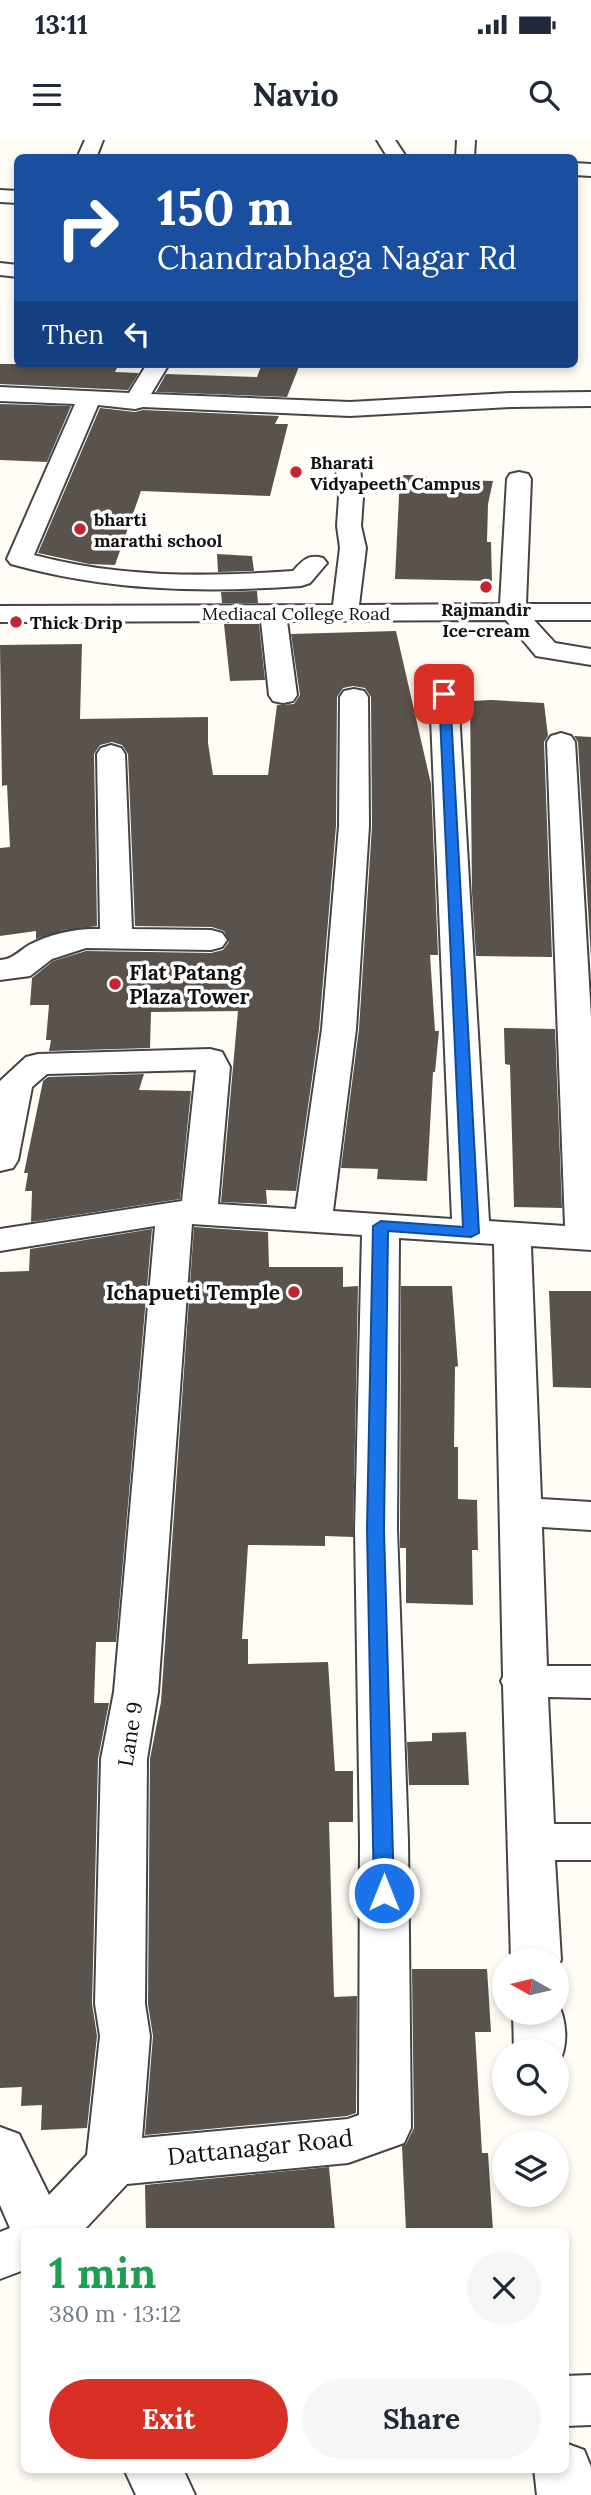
<!DOCTYPE html>
<meta charset="utf-8">
<style>
body{margin:0;font-family:Lora,serif;background:#f6f6f7;color:#1f2937;height:100vh;display:flex;flex-direction:column;font-size:26px;white-space:nowrap}
*{box-sizing:border-box;margin:0}
p{font-size:23px;color:#747a83}
.icon{flex:none;width:38px;height:38px;fill:none;stroke:currentColor;stroke-width:2;stroke-linecap:round;stroke-linejoin:round}
.map{position:relative;flex:1;overflow:hidden}
.side{position:absolute;left:21px;top:2088px;width:548px;height:245px;display:flex;flex-direction:column;background:#fff;border-radius:10px;box-shadow:0 4px 10px #0003}
.side>*{flex:none}
.guide{position:absolute;left:14px;top:14px;width:564px;height:214px;border-radius:10px;box-shadow:0 4px 10px #0003;background:#1a4fa0;color:#fff;overflow:hidden}
.needle{width:46px;rotate:278deg}
.buttons{position:absolute;left:492px;top:1808px;display:grid;gap:14px}
.buttons a{display:grid;place-items:center;width:77px;height:77px;border-radius:50%;background:#fff;box-shadow:0 4px 10px #0003;font-size:35px}
.pin{position:absolute;display:grid;place-items:center;width:60px;height:60px;color:#fff;margin:-30px;border-radius:14px;box-shadow:0 4px 10px #0006}
.me{position:absolute;width:77px;margin:-38px;rotate:0deg;stroke-linejoin:round;filter:drop-shadow(0 0 5px #0008)}
.turn{display:flex;align-items:center;gap:24px;height:147px;padding:0 28px;font-size:32px}
.turn .icon{width:91px;height:91px;stroke-width:2.5}
.turn b{display:block;font-size:49px;line-height:60px}
.then{display:flex;align-items:center;height:66px;padding:0 28px;background:#0003;gap:14px;font-size:26px}
.round{display:grid;place-items:center;flex:none;width:74px;height:74px;border-radius:37px;background:#f6f6f7}
.head{display:flex;align-items:center;justify-content:space-between;height:119px;padding:0 28px}
h1{font-size:42px;font-weight:700;line-height:52px;color:#1e9e55}
.primary-button{display:flex;gap:14px;margin-top:auto;padding:14px 28px}
.primary-button a{flex:1;height:80px;border-radius:42px;background:#d93025;color:#fff;font-size:28px;font-weight:700;line-height:80px;text-align:center}
.primary-button a+a{background:#f6f6f7;color:#1f2937}
.status{display:flex;justify-content:space-between;align-items:center;height:49px;padding:0 35px;background:#fff;direction:ltr}
.status svg{height:19px;fill:currentColor}
header{display:flex;justify-content:space-between;align-items:center;height:91px;padding:0 28px;background:#fff;font-size:32px;font-weight:700}
.map>svg:first-child{display:block}
.building{fill:#5a524d}
.lines{fill:none;stroke-linecap:round;stroke-linejoin:round}
.minor-casing{stroke:#444;stroke-width:4}
.minor{fill:#fff;fill-rule:evenodd}
.route{fill:#1a73e8;stroke:#114b97;stroke-width:2}
.poi-dot{fill:#c4262e;stroke:#fff;stroke-width:2.5}
.labels{text-anchor:middle;dominant-baseline:central;stroke-width:7;stroke-linejoin:round;paint-order:stroke}
.far-poi-label{font-size:18px;font-weight:bold;fill:#111;stroke:#fff;text-anchor:start}
.far-street-label{font-size:18px;fill:#111;stroke:#fff}
.poi-label{font-size:21px;font-weight:bold;fill:#111;stroke:#fff;text-anchor:start}
.street-label{font-size:21px;fill:#111;stroke:#fff}
.near-street-label{font-size:24px;fill:#111;stroke:#fff}
</style>
<div class="status"><b>13:11</b><svg viewBox="0 0 49 12"><path d="M0 12V9h3v3zM5 12V6h3v6zM10 12V3h3v9zM15 12V0h3v12zM26 1h20v11H26zM47 4h2v5h-2z"/></svg></div>
<header><svg class="icon" aria-label="menu" viewBox="0 0 24 24"><path d="M4 6h16M4 12h16M4 18h16"/></svg>Navio<svg class="icon" aria-label="search" viewBox="0 0 24 24"><circle cx="10" cy="10" r="6"/><path d="M15 15l6 6"/></svg></header>
<div class="map">
<svg width="591" height="2355" viewBox="0 0 591 2355">
<rect width="100%" height="100%" fill="#fffdf5"/>
<path class="building" d="M0,224H119L115,232L139,233L128,250L0,244Z
M262,224H300L287,257L156,252L166,234L257,237Z
M0,264L71,266L47,322L0,320Z
M100,268L135,272L143,270L279,276L275,284H288L270,356L141,351L115,425L89,424L38,413Z
M400,335H425L428,339L493,341L488,364L487,402H491L492,441L395,439Z
M217,414L252,416L254,431L218,432Z
M257,451L258,463H222L221,452Z
M224,484H259L265,540L230,541Z
M396,491L431,644L438,815H430L435,891H439L435,932H433L427,1041L377,1039L378,1029L341,1028L359,889L372,686L371,557L365,548L353,546L343,548L337,557L336,686L319,889L296,1051L266,1050L267,1064L221,1062L238,871L151,872L150,908L49,911L51,900H46L49,865H30L32,838L53,821L86,811L211,813L223,810L229,802L224,791L212,787L135,786L128,614L122,605L112,602L100,605L94,614L97,786L63,790L36,799V791L0,796V708L10,707L7,645L2,646L0,505L82,504L80,579L208,577V603L213,635H268L277,565L294,564L300,555L291,494Z
M491,560L544,563L548,596L544,602L552,817L476,816L472,752L470,561Z
M574,596L591,597V818L578,602Z
M504,888L555,889L562,1068L514,1067L510,925L505,924Z
M144,934L139,950L191,951L180,1059L31,1082L32,1051H25L28,1033H24L43,941L48,937Z
M194,1087L268,1092L269,1127H343V1147L358,1146L353,1397L325,1396V1406L248,1405L242,1499H248V1524L328,1522L335,1631H353V1682H329L334,1857L357,1856L356,1973L347,1976L145,1995L153,1896L148,1864L150,1619L161,1562Z
M152,1089L116,1502H96L94,1563H109L98,1619L92,1864L97,1896L87,1988L41,1990L42,1965L21,1966L22,1947L0,1948V1132L29,1131L30,1109Z
M401,1146H452L458,1226L455,1227L454,1307H458V1359L477,1360L478,1410H472L473,1465L406,1463V1408H400V1389Z
M549,1151H591V1248L553,1247Z
M466,1592L469,1645H409L407,1602L432,1601V1593Z
M412,1829H487L491,1892H475L482,2013H488L493,2091H406L402,2006L406,2004L414,1988Z
M329,2027L335,2091H146L145,2045Z"/>
<g class="lines">
<g class="minor-casing">
<path id="minor" d="M85,0H103L96,18H77Z
M377,0H395L407,18H388Z
M457,0H475L474,18H456Z
M574,23L591,24V36L574,35Z
M0,50L18,51V63L0,62Z
M0,123L18,125V137L0,135Z
M147,224H169L151,254L350,262L511,253L591,252V266L511,267L350,276L143,267L135,269L98,265L34,415C119,438 206,437 293,431C303,420 308,414 323,418L327,423L310,443L301,446C202,453 108,451 11,424L7,419L75,264L0,261V247L129,253Z
M348,321L356,323L360,328L363,357L361,386L366,408L359,465L500,464L507,339L510,334L519,332L528,334L531,339L526,464H591V480H534L555,503L591,509V525L536,516L506,480L287,481L297,555L293,561L283,563L273,561L269,555L261,481L0,482V466L333,465L340,408L337,386L339,357L336,328L340,323Z
M444,546L454,548L458,554L489,1081L565,1086L547,602L551,596L561,593L571,596L575,602L591,877V1110L531,1106L541,1359L591,1362V1390L542,1387L547,1526H591V1558L548,1557L554,1684H591V1720H555L561,1820L556,1828V1820H511L503,1545L501,1541L503,1537L494,1104L399,1098L397,1389L408,1701L411,1988L404,2003L348,2023L127,2044L83,2091H24V2130L0,2139V2092L10,2088L0,2065V1987L19,1994L49,2055L87,2015L100,1896L95,1864L101,1619L114,1552L155,1086L0,1111V1089L182,1061L196,930L47,934L32,947L18,1020L13,1028L0,1031V941L26,917L38,914L210,909L222,912L230,927L218,1064L296,1069L322,889L339,686L340,557L344,551L354,549L364,551L368,557L369,686L356,889L333,1071L452,1079L430,554L434,548ZM192,1084L362,1095L355,1389L360,1701L359,1975L348,1979L142,1998L150,1896L145,1864L147,1619L158,1552Z
M111,605L121,608L125,614L132,789L211,790L222,793L227,800L222,807L211,810L86,808L52,819L30,836L0,840V820C12,820 19,811 29,805C50,794 76,788 100,789L97,614L101,608Z
M556,1859C567,1880 569,1905 558,1925L556,1911H514L513,1872H556Z
M591,2235V2285L565,2286V2236Z
M565,2303L584,2310L591,2327V2355H537L534,2329H565Z
M124,2329H183L195,2355H136Z"/>
</g>
<use href="#minor" class="minor"/>
</g>
<path class="route" d="M444,551L450,554L479,1093L471,1097L388,1091L384,1389L394,1753L392,1758L384,1761L377,1758L374,1753L367,1389L373,1086L381,1081L463,1087L439,554Z"/>
<g class="poi-dot">
<circle cx="296" cy="332" r="7"/>
<circle cx="80" cy="389" r="7"/>
<circle cx="486" cy="447" r="7"/>
<circle cx="16" cy="482" r="7"/>
<circle cx="115" cy="844" r="7"/>
<circle cx="294" cy="1152" r="7"/>
</g>
<g class="labels">
<g class="far-poi-label">
<text x="310" y="322">Bharati<tspan x="310" dy="21">Vidyapeeth Campus</tspan></text>
<text x="94" y="379">bharti<tspan x="94" dy="21">marathi school</tspan></text>
<text x="486" y="469" text-anchor="middle">Rajmandir<tspan x="486" dy="21">Ice-cream</tspan></text>
<text x="30" y="482">Thick Drip</text>
</g>
<g class="far-street-label">
<text x="296" y="473">Mediacal College Road</text>
</g>
<g class="poi-label">
<text x="129" y="832">Flat Patang<tspan x="129" dy="24">Plaza Tower</tspan></text>
<text x="280" y="1152" text-anchor="end">Ichapueti Temple</text>
</g>
<g class="street-label">
<text transform="translate(130 1594) rotate(-81)">Lane 9</text>
</g>
<g class="near-street-label">
<text transform="translate(260 2007) rotate(-6)">Dattanagar Road</text>
</g>
</g>
</svg>
<div class="buttons">
<a><svg class="needle" viewBox="-14 -14 28 28"><path d="M0-13l5 13h-10z" fill="#e53935"/><path d="M0 13l5-13h-10z" fill="#747a83"/></svg></a>
<a><svg class="icon" aria-label="search" viewBox="0 0 24 24"><circle cx="10" cy="10" r="6"/><path d="M15 15l6 6"/></svg></a>
<a><svg class="icon" aria-label="layers" viewBox="0 0 24 24"><path d="M12 4l9 5-9 5-9-5zM3 14l9 5 9-5"/></svg></a>
</div>
<div class="pin" style="left:444px;top:554px;background:#d93025"><svg class="icon" aria-label="arrive" viewBox="0 0 24 24"><path d="M6 21V4h12l-3 4 3 4H6"/></svg></div>
<svg class="me" style="left:384px;top:1753px" viewBox="-20 -20 40 40"><circle r="17" fill="#1a73e8" stroke="#fff" stroke-width="3"/><path d="M0-11L8 9 0 5-8 9z" fill="#fff"/></svg>
<div class="guide">
<div class="turn"><svg class="icon" aria-label="right" viewBox="0 0 24 24"><path d="M7 20v-9h11M14 6l5 5-5 5"/></svg><div><b>150 m</b>Chandrabhaga Nagar Rd</div></div>
<div class="then">Then<svg class="icon" aria-label="left" viewBox="0 0 24 24"><path d="M17 20v-9H6M10 6l-5 5 5 5"/></svg></div>
</div>
<section class="side">
<div class="head"><div><h1>1 min</h1><p>380 m · 13:12</p></div><a class="round"><svg class="icon" aria-label="close" viewBox="0 0 24 24"><path d="M6 6l12 12M18 6L6 18"/></svg></a></div>
<div class="primary-button"><a>Exit</a><a>Share</a></div>
</section>
</div>
